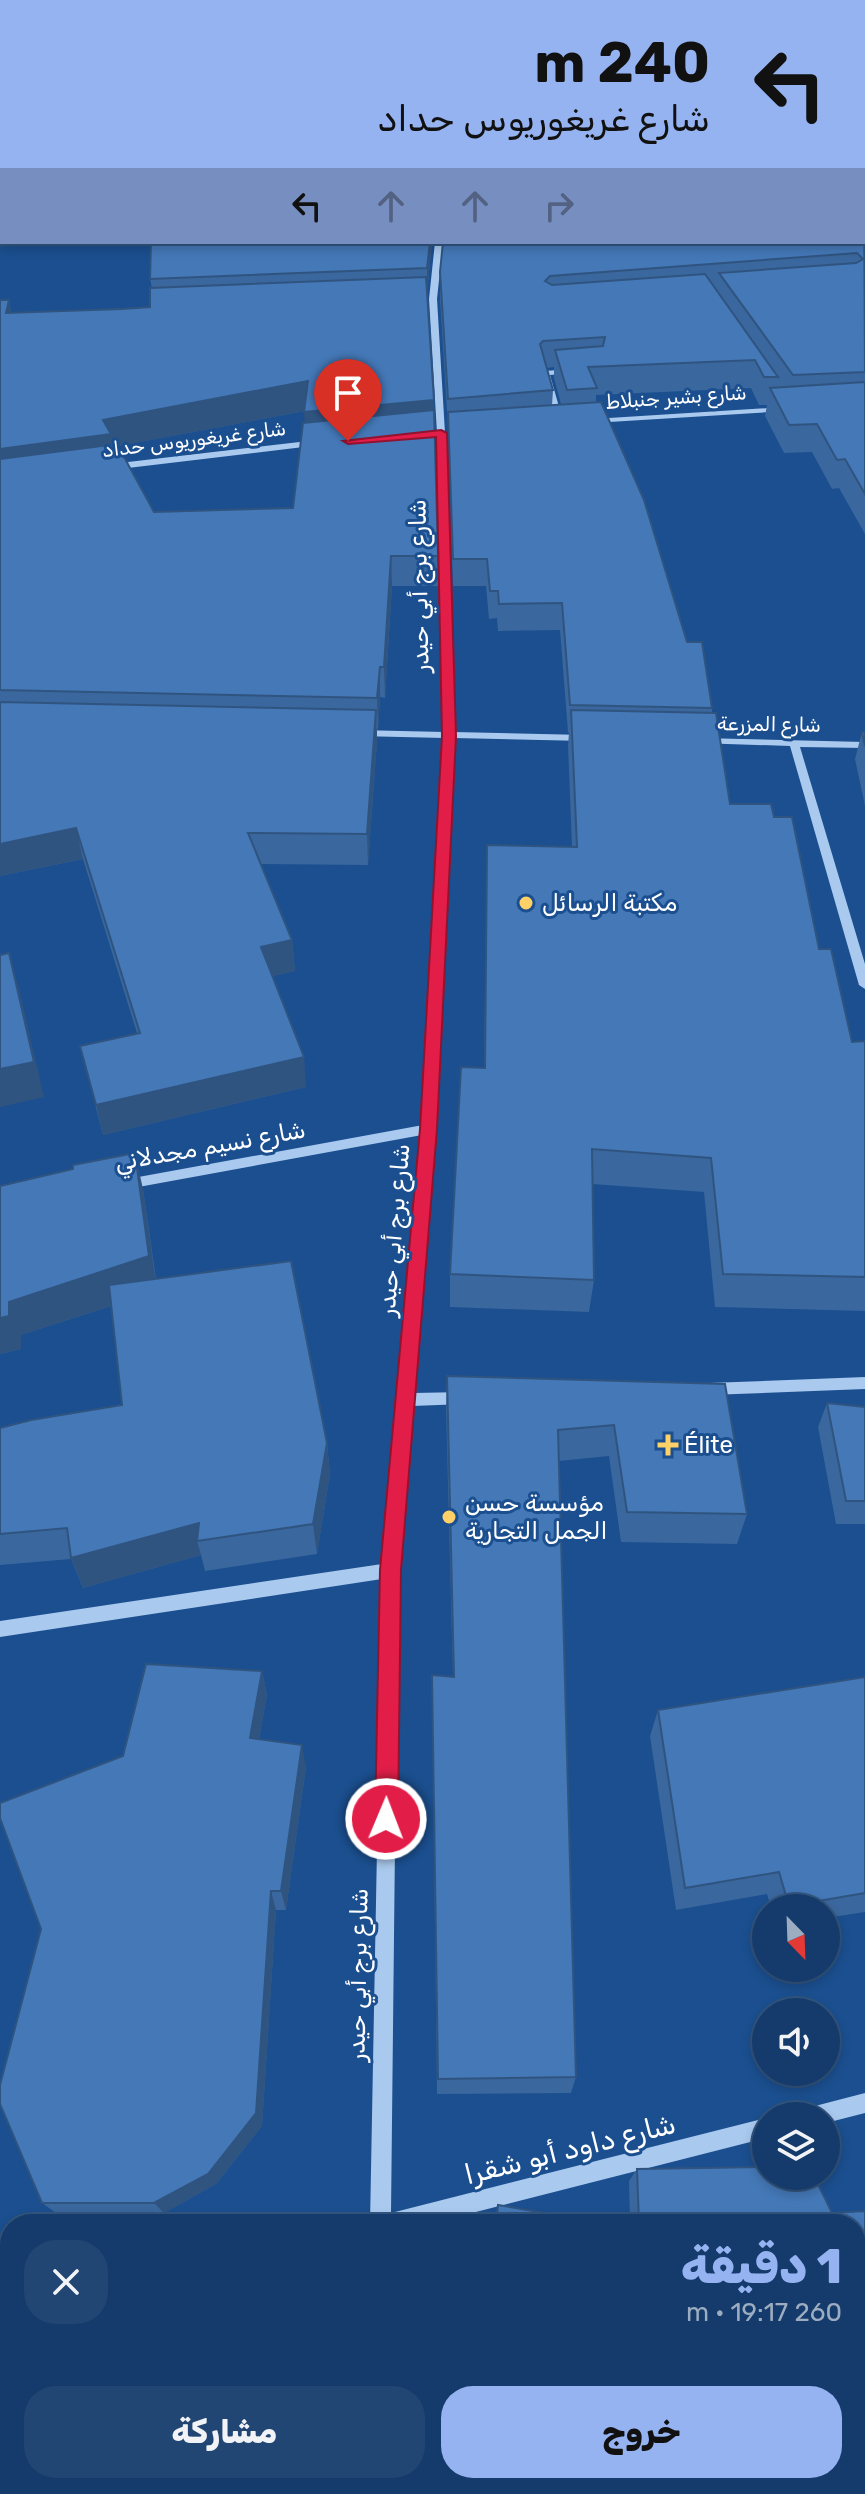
<!DOCTYPE html>
<html lang="ar">
<meta charset="utf-8">
<style>
body{margin:0;font-family:Rubik,Vazirmatn,sans-serif;background:#214673;color:#f1f3f6;direction:rtl;height:100vh;display:flex;flex-direction:column;font-size:30px;white-space:nowrap}
*{box-sizing:border-box;margin:0}
p{font-size:26px;color:#9dadc1}
.icon{flex:none;width:44px;height:44px;fill:none;stroke:currentColor;stroke-width:2;stroke-linecap:round;stroke-linejoin:round}
.map{position:relative;flex:1;overflow:hidden;direction:ltr}
.sheet{position:absolute;left:0px;top:2214px;width:866px;height:280px;display:flex;flex-direction:column;background:#143b6b;border-radius:32px 32px 0 0;box-shadow:0 4px 12px #0003,0 0 0 2px #33557e;direction:rtl}
.sheet>*{flex:none}
.hud{position:absolute;left:0px;top:0px;width:866px;height:244px;box-shadow:0 4px 12px #0003,0 0 0 2px #33557e;direction:rtl;background:#95b2f1;color:#111;overflow:hidden}
.needle{width:52px;rotate:157deg}
.controls{position:absolute;left:752px;top:1894px;display:grid;gap:16px}
.controls a{display:grid;place-items:center;width:88px;height:88px;border-radius:50%;background:#143b6b;box-shadow:0 4px 12px #0003,0 0 0 2px #33557e;font-size:40px}
.pin{position:absolute;display:grid;place-items:center;width:68px;height:68px;color:#fff;margin:-82px -34px;border-radius:50% 50% 50% 0;rotate:-45deg;box-shadow:0 0 8px #0007}
.pin .icon{rotate:45deg}
.me{position:absolute;width:88px;margin:-44px;rotate:1deg;stroke-linejoin:round;filter:drop-shadow(0 0 6px #0008)}
.turn{display:flex;align-items:center;gap:28px;height:168px;padding:0 24px;font-size:36px}
.turn .icon{width:104px;height:104px;stroke-width:2.5}
.turn b{display:block;font-size:56px;line-height:68px}
.lanes{display:flex;align-items:center;height:76px;padding:0 24px;background:#0003;justify-content:center;gap:40px;direction:ltr}
.lanes .off{opacity:.35}
.round{display:grid;place-items:center;flex:none;width:84px;height:84px;border-radius:32px;background:#214673}
.headline{display:flex;align-items:center;justify-content:space-between;height:136px;padding:0 24px}
h1{font-size:48px;font-weight:800;line-height:60px;color:#95b2f1}
.button{display:flex;gap:16px;margin-top:auto;padding:16px 24px}
.button a{flex:1;height:92px;border-radius:32px;background:#95b2f1;color:#111;font-size:32px;font-weight:800;line-height:92px;text-align:center}
.button a+a{background:#214673;color:#f1f3f6}
.map>svg:first-child{display:block}
.lines{fill:none;stroke-linecap:round;stroke-linejoin:round}
.minor{fill:#a9c9ee;fill-rule:evenodd}
.major{fill:#f0f6ff;fill-rule:evenodd}
.highway{fill:#fff;fill-rule:evenodd}
.wall{fill:#3a679d;fill-rule:evenodd}
.shaded-wall{fill:#305480}
.building{fill:#4478b7;stroke:#305480;stroke-width:2}
.route{fill:#e11d48;stroke:#92132f;stroke-width:2}
.poi-dot{fill:#ffd166;stroke:#1b4f8f;stroke-width:3}
.labels{text-anchor:middle;dominant-baseline:central;stroke-width:6;stroke-linejoin:round;paint-order:stroke}
.far-street-label{font-size:20px;fill:#fff;stroke:#1b4f8f}
.street-label{font-size:24px;fill:#fff;stroke:#1b4f8f}
.poi-label{font-size:24px;fill:#fff;stroke:#1b4f8f;text-anchor:start}
.near-street-label{font-size:28px;fill:#fff;stroke:#1b4f8f}
</style>
<div class="map">
<svg width="865" height="2494" viewBox="0 0 865 2494">
<rect width="100%" height="100%" fill="#1b4f8f"/>
<g class="lines">
<path class="minor" d="M864,52H865V56H864Z
M435,242H443L437,299L445,433L454,732L585,735L590,738L585,741L454,738L436,1129L413,1393L465,1392L470,1393L473,1398L470,1403L465,1404L412,1406L398,1570L391,2213L766,2118V2138L429,2224H370L382,1579L0,1637V1621L382,1564L422,1135L122,1190L115,1185L122,1180L423,1125L444,738L358,736L353,733L358,730L444,732L437,433L429,299Z
M570,369L574,371L573,373L550,375L563,421L559,423L555,421L541,373L545,371Z
M784,407L788,409L787,411L593,423L589,421L593,419Z
M317,440L321,443L320,445L111,470L107,467L111,464Z
M701,738L865,742V748L800,747L865,964V989L859,985L790,746L697,743V739Z
M865,1377V1389L709,1395L704,1393L702,1389L704,1385L709,1383Z
M865,2093V2113L826,2123V2116H805L808,2109L815,2106Z
M0,2256L7,2260L10,2266V2335L2,2332L0,2326Z
M10,2343V2365L0,2369V2347Z
M355,2484H377L376,2494H354Z"/>
<path class="major" d="M659,0H668L670,2H661Z
M737,0H746L748,2H739Z
M864,64H865V69H864Z
M864,94H865V100H864Z"/>
<path class="highway" d="M676,0H688L690,2H678Z
M708,0H720L722,2H710Z
M864,78H865V85H864Z
M864,102H865V109H864Z
M864,141H865V147H864Z
M864,162H865V168H864Z
M0,178H2V184H0Z
M0,199H2V205H0Z"/>
</g>
<path class="wall" d="M0,0L2,2V127H0Z
M840,0H865V21L864,2H842Z
M865,194V534L839,488L832,489L812,452L784,453L765,416L767,405H759L751,388L596,395V402L712,708V713L730,804L774,817L852,1042L865,1041V1311L715,1307L704,1192L592,1184L594,1280L589,1312L450,1307V1274L484,1068L487,845L572,847L568,745L569,733L568,732L560,630L498,631L497,618L489,619L486,586H453L448,427L440,299V272ZM554,367V378L561,404L552,405L553,390L547,368Z
M151,242H432L427,294L434,400L438,586H392L385,698L380,697L378,729H377V741L368,865L261,864L292,940L295,971L273,976L306,1087L103,1135L80,1046L137,1033L83,859L0,876V300H9L11,313L150,307L152,288L150,279ZM305,411V423L293,508L154,512L118,446Z
M862,732H865V806L855,759Z
M143,1189L156,1279L327,1443L330,1474L317,1554L205,1571L201,1555L83,1588L71,1559L0,1565V1428L122,1405L111,1306L21,1335V1349L0,1354Z
M447,1376L725,1384L747,1514L737,1544L621,1542L609,1456L559,1461L576,2077L571,2093L437,2094L432,1675L453,1677L446,1408Z
M827,1403L865,1407V1524H836L818,1427Z
M262,1671L267,1695L259,1739L306,1767L286,1910H276L262,2126L216,2184L164,2213H56L42,2203L123,1756Z
M865,1677V1912L826,1918V1908H771L767,1894L676,1910L650,1736L658,1710Z
M637,2169L832,2213L865,2211V2402L856,2403V2224H494L498,2205L579,2219L630,2222L629,2181Z"/>
<path class="shaded-wall" d="M430,242H432L427,294V268Z
M9,300L14,327L6,313Z
M308,381L310,410L113,447L0,480V449L103,420Z
M434,400V428L306,441L304,412Z
M391,556L392,586L385,698L384,667Z
M380,667V697L378,729L377,698Z
M376,710L377,741L368,865L367,834Z
M76,828L83,859L0,876V844Z
M292,940L295,971L265,978L261,947Z
M9,953L19,989L44,1097L0,1107V1069Z
M304,1057L306,1087L103,1135L96,1105Z
M135,1153L143,1189L157,1291L21,1335V1349L0,1354V1318L9,1302Z
M327,1443L330,1474L317,1554L313,1524Z
M199,1523L197,1541L201,1555L83,1588L71,1558Z
M262,1671L267,1695L255,1760L250,1738Z
M302,1745L306,1767L286,1910L281,1891Z
M271,1891L276,1910L262,2126L216,2184L164,2213L154,2203Z"/>
<path class="building" d="M0,0H623L624,2H2V103H0Z
M864,193L865,372L793,375L719,273L856,263L863,259L857,253L550,276L545,281L552,285L705,274L778,377H764L755,360L588,367L597,388L567,390L555,350L603,346L605,337L543,341L540,344L553,390L448,399L440,272L443,242H864Z
M151,242H430L427,268L150,279Z
M426,277L434,400L304,412L308,381L103,420L111,434L0,449V300H9L6,313L121,309L150,307V288Z
M865,382V494L845,459L837,460L817,424L789,425L770,388Z
M601,402L644,500L687,642H702L712,708L570,705L562,603L499,604L498,591H490L487,559H453L448,412Z
M434,410L438,556H391L384,667H380L377,698L0,690V459L117,444L154,512L293,508L303,423Z
M0,702L376,710L367,834L248,833L292,940L261,947L304,1057L96,1105L80,1046L140,1033L76,828L0,844Z
M571,710L716,713L730,804H771L774,817H792L819,949H831L852,1042L865,1041V1277L723,1274L711,1158L592,1149L594,1280L450,1274L461,1067L485,1068L487,845L577,847Z
M862,732H865V746Z
M9,953L34,1062L0,1069V955Z
M135,1153L149,1256L9,1302V1316L0,1318V1186L73,1169V1165Z
M291,1261L327,1443L313,1524L197,1541L199,1523L71,1558L67,1528L0,1534V1428L31,1420L122,1405L109,1285Z
M447,1376L725,1384L747,1514L627,1512L614,1425L558,1430L576,2077L438,2079L432,1675L454,1677Z
M827,1403L865,1407V1501H846Z
M146,1664L262,1671L250,1738L302,1745L281,1891H271L256,2113L208,2174L154,2203H42L0,2104V2085L41,1929L0,1818V1803L123,1756Z
M865,1677V1893L789,1906L779,1872L685,1888L658,1710Z
M766,2167V2176H814L832,2213L865,2211V2399L856,2400V2224H496L498,2205L579,2219L639,2223L637,2169Z
M444,2484H664L665,2494H444Z"/>
<path class="route" d="M441,430L447,433L456,736L437,1129L401,1570L398,1819L395,1828L386,1831L378,1828L375,1819L380,1570L420,1129L442,736L436,437L348,444L343,441Z"/>
<g class="poi-dot">
<circle cx="526" cy="903" r="8"/>
<path d="M664 1433h8v8h8v8h-8v8h-8v-8h-8v-8h8z"/>
<circle cx="449" cy="1517" r="8"/>
</g>
<g class="labels">
<g class="far-street-label">
<text transform="translate(676 397) rotate(-4)">شارع بشير جنبلاط</text>
<text transform="translate(194 439) rotate(-7)">شارع غريغوريوس حداد</text>
<text transform="translate(769 724) rotate(1)">شارع المزرعة</text>
</g>
<g class="street-label">
<text transform="translate(419 586) rotate(-91)">شارع برج أبي حيدر</text>
<text transform="translate(210 1146) rotate(-10)">شارع نسيم مجدلاني</text>
<text transform="translate(394 1230) rotate(-85)">شارع برج أبي حيدر</text>
<text transform="translate(358 1975) rotate(-89)">شارع برج أبي حيدر</text>
</g>
<g class="poi-label">
<text x="542" y="903">مكتبة الرسائل</text>
<text x="684" y="1445">Élite</text>
<text x="465" y="1503">مؤسسة حسن<tspan x="465" dy="28">الجمل التجارية</tspan></text>
</g>
<g class="near-street-label">
<text transform="translate(570 2149) rotate(-14)">شارع داود أبو شقرا</text>
</g>
</g>
</svg>
<div class="controls">
<a><svg class="needle" viewBox="-14 -14 28 28"><path d="M0-13l5 13h-10z" fill="#e53935"/><path d="M0 13l5-13h-10z" fill="#9dadc1"/></svg></a>
<a><svg class="icon" aria-label="sound" viewBox="0 0 24 24"><path d="M4 9h4l5-4v14l-5-4H4zM17 9q2 3 0 6"/></svg></a>
<a><svg class="icon" aria-label="layers" viewBox="0 0 24 24"><path d="M12 4l9 5-9 5-9-5zM3 14l9 5 9-5"/></svg></a>
</div>
<div class="pin" style="left:348px;top:441px;background:#d93025"><svg class="icon" aria-label="arrive" viewBox="0 0 24 24"><path d="M6 21V4h12l-3 4 3 4H6"/></svg></div>
<svg class="me" style="left:386px;top:1819px" viewBox="-20 -20 40 40"><circle r="17" fill="#e11d48" stroke="#fff" stroke-width="3"/><path d="M0-11L8 9 0 5-8 9z" fill="#fff"/></svg>
<div class="hud">
<div class="turn"><svg class="icon" aria-label="left" viewBox="0 0 24 24"><path d="M17 20v-9H6M10 6l-5 5 5 5"/></svg><div><b>240 m</b>شارع غريغوريوس حداد</div></div>
<div class="lanes"><svg class="icon" aria-label="left" viewBox="0 0 24 24"><path d="M17 20v-9H6M10 6l-5 5 5 5"/></svg><svg class="icon off" aria-label="ahead" viewBox="0 0 24 24"><path d="M12 20V5M6 11l6-6 6 6"/></svg><svg class="icon off" aria-label="ahead" viewBox="0 0 24 24"><path d="M12 20V5M6 11l6-6 6 6"/></svg><svg class="icon off" aria-label="right" viewBox="0 0 24 24"><path d="M7 20v-9h11M14 6l5 5-5 5"/></svg></div>
</div>
<section class="sheet">
<div class="headline"><div><h1>1 دقيقة</h1><p>260 m · 19:17</p></div><a class="round"><svg class="icon" aria-label="close" viewBox="0 0 24 24"><path d="M6 6l12 12M18 6L6 18"/></svg></a></div>
<div class="button"><a>خروج</a><a>مشاركة</a></div>
</section>
</div>
